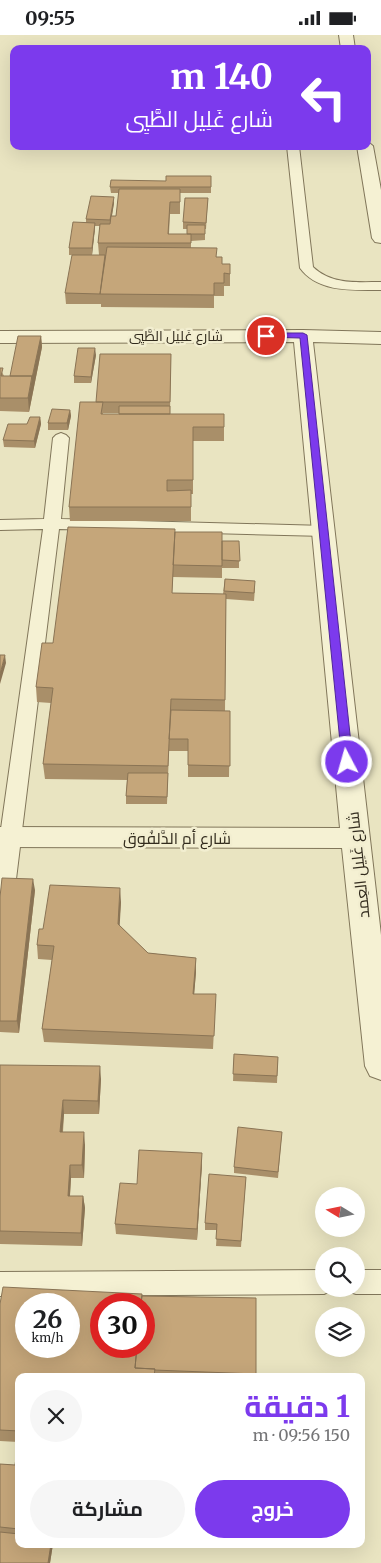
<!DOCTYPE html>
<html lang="ar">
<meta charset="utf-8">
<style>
body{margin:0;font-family:Merriweather,Cairo,serif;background:#f6f6f6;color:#202124;direction:rtl;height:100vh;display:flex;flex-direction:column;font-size:19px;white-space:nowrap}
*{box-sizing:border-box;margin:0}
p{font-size:16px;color:#757577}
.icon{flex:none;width:28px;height:28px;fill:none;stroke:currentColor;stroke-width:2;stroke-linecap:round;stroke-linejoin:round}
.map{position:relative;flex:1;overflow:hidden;direction:ltr}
.drawer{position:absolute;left:15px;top:1338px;width:350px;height:175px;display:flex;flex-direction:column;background:#fff;border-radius:10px;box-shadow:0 5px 20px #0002;direction:rtl}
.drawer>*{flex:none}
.top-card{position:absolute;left:10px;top:10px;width:361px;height:105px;border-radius:10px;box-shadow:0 5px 20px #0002;direction:rtl;background:#7c3aed;color:#fff;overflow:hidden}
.needle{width:32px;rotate:280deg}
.fabs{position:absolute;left:315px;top:1152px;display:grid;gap:10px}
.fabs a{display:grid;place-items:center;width:50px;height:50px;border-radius:50%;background:#fff;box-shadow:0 5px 20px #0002;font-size:25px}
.speed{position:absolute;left:15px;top:1258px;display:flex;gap:10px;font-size:25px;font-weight:700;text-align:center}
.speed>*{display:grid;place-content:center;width:65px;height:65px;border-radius:50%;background:#fff;box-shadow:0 5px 20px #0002;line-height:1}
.speed small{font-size:12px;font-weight:400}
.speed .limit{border:8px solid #d22;background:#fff;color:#111}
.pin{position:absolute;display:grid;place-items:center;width:42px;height:42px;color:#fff;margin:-21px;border:2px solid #fff;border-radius:50%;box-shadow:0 1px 5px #0007}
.me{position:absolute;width:55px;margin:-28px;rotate:354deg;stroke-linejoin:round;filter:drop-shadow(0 0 4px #0008)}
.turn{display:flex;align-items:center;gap:18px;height:105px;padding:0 15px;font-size:22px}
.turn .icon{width:65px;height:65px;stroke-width:2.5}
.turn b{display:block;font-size:35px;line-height:42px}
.round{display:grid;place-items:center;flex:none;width:52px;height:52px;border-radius:26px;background:#f6f6f6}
.head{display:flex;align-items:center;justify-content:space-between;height:85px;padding:0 15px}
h1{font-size:30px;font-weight:700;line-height:38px;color:#7c3aed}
.action{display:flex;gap:10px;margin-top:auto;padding:10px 15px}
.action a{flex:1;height:58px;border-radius:30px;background:#7c3aed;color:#fff;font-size:20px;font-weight:700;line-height:58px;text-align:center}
.action a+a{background:#f6f6f6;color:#202124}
.status{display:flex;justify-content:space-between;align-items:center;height:35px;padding:0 25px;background:#fff;direction:ltr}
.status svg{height:14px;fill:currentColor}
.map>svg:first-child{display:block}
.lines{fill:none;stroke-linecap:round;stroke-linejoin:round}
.service-casing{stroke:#81765a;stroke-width:2}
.minor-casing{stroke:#81765a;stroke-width:2}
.service{fill:#f5f1d3;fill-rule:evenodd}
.minor{fill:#f5f1d3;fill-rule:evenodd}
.wall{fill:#a98f69;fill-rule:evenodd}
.shaded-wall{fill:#8a7455}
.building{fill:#c5a67a;stroke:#8a7455;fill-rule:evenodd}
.route{fill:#7c3aed;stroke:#51269a}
.labels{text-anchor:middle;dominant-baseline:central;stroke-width:5;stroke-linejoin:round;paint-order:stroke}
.far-street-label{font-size:14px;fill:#322b1d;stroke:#f2eed0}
.street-label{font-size:16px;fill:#322b1d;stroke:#f2eed0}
</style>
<div class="status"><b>09:55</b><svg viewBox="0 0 49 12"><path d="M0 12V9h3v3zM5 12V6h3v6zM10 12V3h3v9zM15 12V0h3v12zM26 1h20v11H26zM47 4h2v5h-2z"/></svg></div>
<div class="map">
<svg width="381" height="1528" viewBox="0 0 381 1528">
<rect width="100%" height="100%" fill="#e9e4c1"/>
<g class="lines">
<g class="service-casing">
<path id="service" d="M287,111H299L313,232C332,250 357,247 381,247V255C354,255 318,258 300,233Z
M61,398L66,400L69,403L61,484L325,491L331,492L333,496L331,500L325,501L59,494L11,885L8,891L0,893V801L43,494L0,495V485L44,484L53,403L56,400Z
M324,1235V1254H334L324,1259L0,1261V1237Z
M356,1235H381V1259H356L347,1256L346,1254H356Z"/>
</g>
<g class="minor-casing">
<path id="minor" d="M339,0H353L355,14H341Z
M368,107L373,111L381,155V208L375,207L372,203L357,111H368Z
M303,295L381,297V309L313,307L381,900V1045L370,1041L365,1031L342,813L0,812V792L340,793L294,307L0,308V296Z"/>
</g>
<use href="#service" class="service"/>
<use href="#minor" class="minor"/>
</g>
<path class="wall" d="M211,141V158H180V179H170L169,199H187V194H183V187L208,163L206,194H205V205L191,206V213L217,222L222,229H230V251H224V261H214V273L101,272V269H66L65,258L105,220H99L98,208L100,191H95L92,220H69V213L86,188V184L114,168L112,181H116L119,158H111L110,152Z
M41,301L42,312L29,377L0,376V333L4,341H10Z
M171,319L170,379H224V406H193V459H191V486H70L69,472L96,367ZM103,378H119V379H103Z
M96,320L91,348H74V341Z
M70,375L71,381L68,395H48V388Z
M40,382L41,389L35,413L4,412L3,405L27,389Z
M175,497L222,506H239V533H222V516V543L173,542V541L172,558L223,559L225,544L255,553L254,566L226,564L225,676H230L229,742H188V716H169L167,769H126V761L127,745L45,744L43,729L51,668L37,667L36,652L53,608Z
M35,855L19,998L0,997V862Z
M121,867L119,890L148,918L196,923V937L194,959L215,973L213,1014L44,1007L42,994L52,925L38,924L37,910L43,894Z
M234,1019L278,1022L277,1048L233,1046Z
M0,1030L101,1044L99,1079H64L63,1097L85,1110L84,1143H71L70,1161H83L85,1173L82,1211L0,1209Z
M282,1097L278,1143L234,1138V1132Z
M202,1129L197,1205L116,1199L115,1189L137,1149Z
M246,1142L241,1212L216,1211L217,1195H205V1188Z
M142,1261L256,1263L255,1341H19V1509H53L50,1528H0V1429L15,1430L18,1407L0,1406V1269Z"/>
<path class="shaded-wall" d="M114,162V168L110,191V185Z
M95,188V194L92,220V213Z
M41,301L42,312L29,377L28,363Z
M95,313L96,320L91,348V342Z
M70,375L71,381L68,395L67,388Z
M40,382L41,389L35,413L34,406Z
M5,620L6,628L0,649V639Z
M33,844L35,855L19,998L17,986Z
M120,853L121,867L119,903L118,889Z
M196,923V937L193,973V959Z
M100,1031L101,1044L99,1079L98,1066Z
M63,1065L64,1079L61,1110L60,1097Z
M84,1097L85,1110L84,1143L82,1130Z
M202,1118V1129L197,1205V1194Z
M70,1130L71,1143L69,1174L68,1161Z
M83,1161L85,1173L82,1211L81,1198Z
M51,1509H53L50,1528H48Z"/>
<path class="building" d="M166,141H211V152H110L111,145L166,146Z
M119,154H180V167H170L168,199H191V208H98L100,189H110L111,181H116Z
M91,161L114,162L110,185L86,184Z
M185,163H208L206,188L183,187Z
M73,187L95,188L92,213H69Z
M187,190H205V199H187Z
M107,212L217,213L216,222H222V229H230V239L224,238V248H214V260L100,259Z
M72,220H105L100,259L65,258Z
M18,301H41L32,343V341H10Z
M78,313H95L91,342L74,341Z
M100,319H171L170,367H96Z
M0,333H3L1,341H32L28,363H0Z
M80,367H103L101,379H224V392H193V445H167V456L191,455V472H69Z
M119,371H170V379H119Z
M52,374L70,375L67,388H48Z
M30,382H40L34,406L3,405L8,389H27Z
M68,492L175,494L172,558L226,559L225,665L171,664L168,731L43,729L53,653L36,652L42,608H53Z
M175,497H222V531L173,530Z
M222,506H239L240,526L222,525Z
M225,544L255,546L254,558L224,556Z
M0,620H5L0,639Z
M171,675L230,676V731L188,730V704H169Z
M128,738H168L167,762L126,761Z
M2,843L33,844L17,986H0V862Z
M50,850L120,853L118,889L148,918L196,923L193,959H216L214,1001L42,994L54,911L37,910L39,894H43Z
M234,1019L278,1022L277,1041L233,1039Z
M0,1030L100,1031L98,1066L63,1065L60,1097H84L82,1130H70L68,1161H83L81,1198L0,1196Z
M238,1092L282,1097L278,1137L234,1132Z
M139,1115L202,1118L197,1194L115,1189L120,1148L137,1149Z
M209,1139L246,1142L241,1206L216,1204L217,1189L205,1188Z
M3,1252L142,1259L141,1269H101V1311H137L135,1333L155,1334L154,1341H19V1396L0,1395V1269ZM26,1269H69V1311H26Z
M142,1261L256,1263V1339L154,1335L155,1334L135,1333L137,1311H144V1269H141Z
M19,1402V1494L0,1492V1429L15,1430Z
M0,1497L19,1499V1509H51L48,1528H0Z"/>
<path class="route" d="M266,298H303L307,300L353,727L347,731L342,727L300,303L263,302V299Z"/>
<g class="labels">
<g class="far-street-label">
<text x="176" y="301">شارع غَلِيل الطَّيِي</text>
</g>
<g class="street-label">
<text x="177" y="803">شارع أم الدَّلفُوق</text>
<text transform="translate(358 830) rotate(-96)">شارع غَلِيل العِمد</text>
</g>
</g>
</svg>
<div class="fabs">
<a><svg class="needle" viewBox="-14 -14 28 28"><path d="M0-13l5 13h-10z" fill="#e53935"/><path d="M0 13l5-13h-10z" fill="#757577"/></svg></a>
<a><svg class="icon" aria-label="search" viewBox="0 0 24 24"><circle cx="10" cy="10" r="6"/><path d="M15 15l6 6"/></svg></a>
<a><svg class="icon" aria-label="layers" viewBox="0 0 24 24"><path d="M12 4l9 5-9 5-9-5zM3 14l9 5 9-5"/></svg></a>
</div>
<div class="speed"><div>26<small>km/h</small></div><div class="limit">30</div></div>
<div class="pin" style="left:266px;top:301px;background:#d93025"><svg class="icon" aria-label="arrive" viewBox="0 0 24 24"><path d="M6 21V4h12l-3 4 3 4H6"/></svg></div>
<svg class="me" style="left:347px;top:727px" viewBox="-20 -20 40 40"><circle r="17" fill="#7c3aed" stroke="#fff" stroke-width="3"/><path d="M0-11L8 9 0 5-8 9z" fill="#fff"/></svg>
<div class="top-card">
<div class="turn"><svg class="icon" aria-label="left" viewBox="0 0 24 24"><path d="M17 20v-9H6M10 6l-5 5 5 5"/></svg><div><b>140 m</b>شارع غَلِيل الطَّيِي</div></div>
</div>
<section class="drawer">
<div class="head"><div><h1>1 دقيقة</h1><p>150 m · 09:56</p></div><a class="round"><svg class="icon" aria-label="close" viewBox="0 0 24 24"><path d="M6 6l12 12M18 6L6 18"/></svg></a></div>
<div class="action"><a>خروج</a><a>مشاركة</a></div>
</section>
</div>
